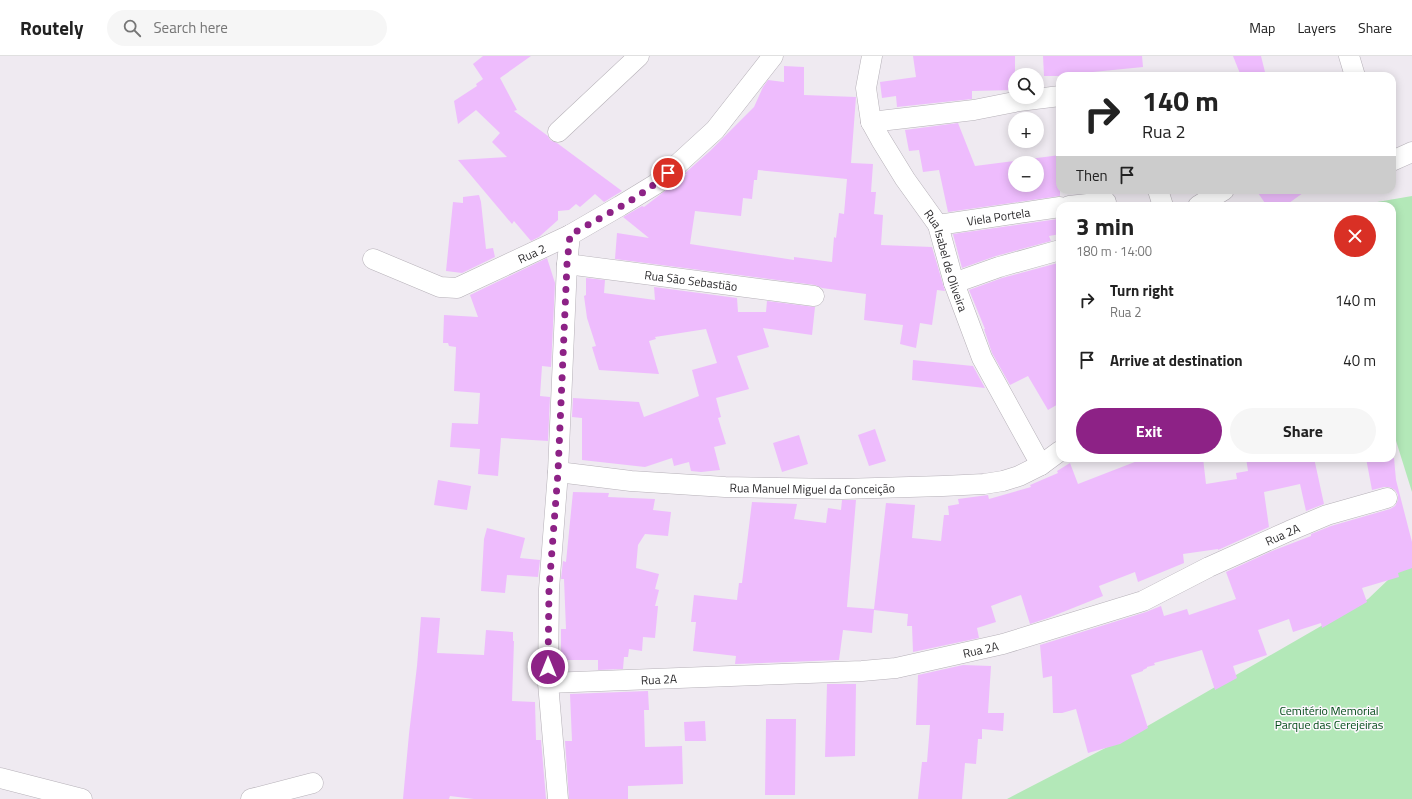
<!DOCTYPE html>
<meta charset="utf-8">
<style>
body{margin:0;font-family:"Titillium Web",sans-serif;background:#f6f6f6;color:#222;height:100vh;display:flex;flex-direction:column;font-size:15px;white-space:nowrap}
*{box-sizing:border-box;margin:0}
p{font-size:13px;color:#767676}
.icon{flex:none;width:22px;height:22px;fill:none;stroke:currentColor;stroke-width:2;stroke-linecap:round;stroke-linejoin:round}
.map{position:relative;flex:1;overflow:hidden}
.panel{position:absolute;left:1056px;top:146px;width:340px;height:260px;display:flex;flex-direction:column;background:#fff;border-radius:12px;box-shadow:0 2px 10px #0003}
.panel>*{flex:none}
.top-card{position:absolute;left:1056px;top:16px;width:340px;height:122px;border-radius:12px;box-shadow:0 2px 10px #0003;background:#fff;color:#222;overflow:hidden}
.fabs{position:absolute;left:1008px;top:12px;display:grid;gap:8px}
.fabs a{display:grid;place-items:center;width:36px;height:36px;border-radius:50%;background:#fff;box-shadow:0 2px 10px #0003;font-size:20px}
.pin{position:absolute;display:grid;place-items:center;width:34px;height:34px;color:#fff;margin:-17px;border:2px solid #fff;border-radius:50%;box-shadow:0 1px 4px #0007}
.me{position:absolute;width:44px;margin:-22px;rotate:0deg;stroke-linejoin:round;filter:drop-shadow(0 0 3px #0008)}
.turn{display:flex;align-items:center;gap:14px;height:84px;padding:0 20px;font-size:18px}
.turn .icon{width:52px;height:52px;stroke-width:2.5}
.turn b{display:block;font-size:28px;line-height:34px}
.then{display:flex;align-items:center;height:38px;padding:0 20px;background:#0003;gap:8px;font-size:15px}
.round{display:grid;place-items:center;flex:none;width:42px;height:42px;border-radius:21px;background:#f6f6f6}
.headline{display:flex;align-items:center;justify-content:space-between;height:68px;padding:0 20px}
h1{font-size:24px;font-weight:700;line-height:30px}
.button{display:flex;gap:8px;margin-top:auto;padding:8px 20px}
.button a{flex:1;height:46px;border-radius:24px;background:#8d2286;color:#fff;font-size:16px;font-weight:700;line-height:46px;text-align:center}
.button a+a{background:#f6f6f6;color:#222}
ul{padding:0;list-style:none}
li{display:flex;align-items:center;gap:12px;height:60px;padding:0 20px}
li div{flex:1}
li b{display:block;font-size:15px}
li em{font-style:normal}
header{display:flex;align-items:center;gap:24px;box-sizing:border-box;height:56px;padding:0 20px;background:#fff;border-bottom:1px solid #e0e0e0}
header strong{font-size:19px}
nav{display:flex;gap:22px;margin-inline-start:auto;font-size:14px}
.search{width:280px;height:36px;background:#f6f6f6;display:flex;align-items:center;gap:10px;box-sizing:border-box;padding:0 14px;border-radius:22px;color:#767676;font-size:15px}
.map>svg:first-child{display:block}
.green{fill:#b3e8b8}
.building{fill:#eebcfd;fill-rule:evenodd}
.lines{fill:none;stroke-linecap:round;stroke-linejoin:round}
.minor-casing{stroke:#b6b1b8;stroke-width:21}
.minor{stroke:#fff;stroke-width:20}
.route{stroke:#8d2286;stroke-width:7;stroke-dasharray:0 12.6}
.labels{text-anchor:middle;dominant-baseline:central;stroke-width:3;stroke-linejoin:round;paint-order:stroke}
.street-label{font-size:12px;fill:#2e2d2f;stroke:#fdf8fe}
.park-label{font-size:12px;fill:#004a16;stroke:#fdf8fe}
</style>
<header>
<strong>Routely</strong>
<div class="search"><svg class="icon" aria-label="search" viewBox="0 0 24 24"><circle cx="10" cy="10" r="6"/><path d="M15 15l6 6"/></svg>Search here</div>
<nav><a>Map</a><a>Layers</a><a>Share</a></nav>
</header>
<div class="map">
<svg width="1412" height="743" viewBox="0 0 1412 743">
<rect width="100%" height="100%" fill="#efeaf1"/>
<path class="green" d="M1412,140V436L1392,372V150H1354Z
M1412,501V743H1007L1144,672L1368,543Z"/>
<path class="building" d="M483,0H531L500,22L517,54L514,55L548,80L550,84L557,87L622,135L604,146L595,138L580,151L576,148L569,154L558,155V164L539,181L531,185L514,165L512,168L458,104L507,101L492,86L500,77L476,54L458,68L454,45L477,30L476,28L483,23L473,8Z
M913,0H1015V34L972,35V43L897,51L896,40L882,42L880,26L916,21Z
M1043,0H1142L1143,11L1083,17V20H1044Z
M1233,0H1261L1266,20H1241Z
M784,10L804,11V39L856,41L851,107L873,108L871,136H876L874,158L883,159L881,189L932,191L945,235L937,234L932,269L920,267L916,292L900,288L903,269L864,264L866,238L822,232L815,229L615,203L617,177L649,182L623,161L642,150L644,151L687,118H684L710,95L754,51L763,31L768,24L784,26ZM758,114L847,123L844,158L839,157L836,182L834,181L832,206L794,201V204L690,188L695,155L741,160L743,142L752,143L754,124H757Z
M958,67L975,110L1060,99V140L948,156L939,114L923,116L919,94L909,95L905,74ZM1015,107H1037V129H1015Z
M1256,134H1307L1285,150H1267Z
M479,139L481,146L486,193L493,192L495,201L462,217L446,215L453,146L463,147V141Z
M1058,163L1060,178L1049,180L1051,185L996,200L962,212L953,178Z
M547,202L555,227L551,311L542,310L540,340L550,341L548,385L501,382L498,420L478,418L480,393L450,391L452,367L478,368L480,337L454,335L456,291L449,290L448,287H443L444,259L478,261L470,239Z
M1058,207L1060,214V347L1048,354L1028,320L1010,329L992,297L984,273H985L969,234L1002,222Z
M586,222L605,224L604,237L655,244L654,231L737,242L738,256H766L767,245L815,251L812,279L763,272L769,291L737,300L749,333L716,342L721,361L718,362L726,388L714,391L720,414L701,416L691,415L689,406L674,410L672,402L645,411L582,404V362L572,361L573,342L639,346L644,361L699,340L692,314L717,307L706,273L655,281L656,283L649,285L659,318L599,314L592,291L596,290L587,262L584,240L586,239Z
M913,304L973,310L985,332L912,324Z
M875,373L886,405L869,410L858,379Z
M799,379L808,408L782,416L773,387Z
M1145,402H1203L1206,428L1237,423L1236,417L1248,415L1246,402H1314L1324,448L1306,455L1300,428L1264,436L1269,471L1218,494V493L1183,498L1184,507L1138,526L1135,516L1099,530L1103,540L1048,562L1030,568L1021,539L991,550L996,566L977,572L979,582L913,596L912,570H907L908,558L874,554L872,577L843,574L839,604L735,608L736,600L693,595L696,566H691L694,539L737,544L739,527H742L752,446L797,448L794,463L826,467L828,452L841,454L842,444H856L847,551L874,553L886,447L915,449L912,482L941,485L944,459H949L948,450L959,448L958,443L988,439L989,443L1031,431L1030,429L1058,417L1057,415L1070,407L1078,428Z
M1366,402H1394L1396,424L1412,486V512L1398,517L1399,521L1362,532L1367,546L1322,572L1321,567L1293,576L1289,563L1258,574L1267,599L1233,610L1237,622L1215,634L1202,594L1154,607L1155,609L1147,611V612L1143,614V615L1131,619L1148,672L1120,688L1088,697L1076,653L1062,657H1053L1052,620L1043,622L1040,589L1146,556L1161,550L1164,560L1187,553L1189,559L1236,543L1226,516L1272,495L1311,480V478L1331,470L1390,453L1395,450L1398,444V439L1395,434L1389,431H1384L1372,434Z
M438,424L471,430L467,454L434,449Z
M573,436L609,437L608,441L655,443L653,454L671,456L668,480L645,478L638,489L636,512L659,518L655,533L659,534L655,550H658L655,582L643,581L642,595L629,593L628,601H624L623,613L598,614V604H561V573H566L564,523H561L563,505L566,506Z
M487,472L525,482L520,502L540,504L538,521L507,519L505,537L481,535L484,483Z
M421,561L440,562L437,597L484,599L486,574L513,576V585H514L512,645L535,646L536,684H541L546,743H474L450,740L449,743H403L409,678L417,610Z
M963,609L991,610L988,657H1004L1003,675L982,673V683H978L976,708L965,707L962,743H918L922,706H927L930,669H916L918,619Z
M827,628H856L855,700L825,701Z
M648,635L649,654H644L645,691L682,690L683,728L628,730V743H569L565,685H572L570,638Z
M766,663H796L795,739H765Z
M705,665L706,685H685L684,666Z"/>
<g class="lines">
<g class="minor-casing">
<g id="minor">
<path id="s1" d="M872,0L866,32L871,66L881,84L905,123L938,169L954,227L982,302L1041,409"/>
<path d="M1349,0L1355,20"/>
<path d="M871,66L974,54L1019,45L1060,40"/>
<path d="M558,76L639,0"/>
<path d="M1392,105L1412,96"/>
<path d="M1158,134L1163,150"/>
<path d="M1069,150L1106,146"/>
<path d="M1198,150L1224,134"/>
<path id="s2" d="M938,169L1060,151"/>
<path id="s3" d="M373,203L440,231L457,232L570,179L620,150L656,128L715,74L773,0"/>
<path id="s4" d="M567,208L814,240"/>
<path d="M954,227L999,211L1060,194"/>
<path id="s5" d="M558,416L631,425L725,431L842,433L943,430L984,428L1003,425L1019,420L1041,409L1060,395"/>
<path id="s6" d="M548,627L862,615L896,612L1003,588L1143,545L1209,511L1289,475L1327,459L1387,442"/>
<path d="M0,722L82,743"/>
<path d="M251,743L313,727"/>
<path d="M558,743L548,627L549,533L558,416L567,208L570,179"/>
</g>
</g>
<use href="#minor" class="minor"/>
</g>
<g class="lines">
<path class="route" d="M548,611L549,533L558,416L567,208L570,179C603,160 639,143 668,117"/>
</g>
<g class="labels">
<g class="street-label">
<text stroke="none"><textPath href="#s2" startOffset="61">Viela Portela</textPath></text>
<text stroke="none"><textPath href="#s3" startOffset="172">Rua 2</textPath></text>
<text stroke="none"><textPath href="#s1" startOffset="226">Rua Isabel de Oliveira</textPath></text>
<text stroke="none"><textPath href="#s4" startOffset="125">Rua São Sebastião</textPath></text>
<text stroke="none"><textPath href="#s5" startOffset="255">Rua Manuel Miguel da Conceição</textPath></text>
<text stroke="none"><textPath href="#s6" startOffset="759">Rua 2A</textPath></text>
<text stroke="none"><textPath href="#s6" startOffset="435">Rua 2A</textPath></text>
<text stroke="none"><textPath href="#s6" startOffset="111">Rua 2A</textPath></text>
</g>
<g class="park-label">
<text x="1329" y="654">Cemitério Memorial<tspan x="1329" dy="14">Parque das Cerejeiras</tspan></text>
</g>
</g>
</svg>
<div class="fabs">
<a><svg class="icon" aria-label="search" viewBox="0 0 24 24"><circle cx="10" cy="10" r="6"/><path d="M15 15l6 6"/></svg></a>
<a>+</a>
<a>−</a>
</div>
<div class="pin" style="left:668px;top:117px;background:#d93025"><svg class="icon" aria-label="arrive" viewBox="0 0 24 24"><path d="M6 21V4h12l-3 4 3 4H6"/></svg></div>
<svg class="me" style="left:548px;top:611px" viewBox="-20 -20 40 40"><circle r="17" fill="#8d2286" stroke="#fff" stroke-width="3"/><path d="M0-11L8 9 0 5-8 9z" fill="#fff"/></svg>
<div class="top-card">
<div class="turn"><svg class="icon" aria-label="right" viewBox="0 0 24 24"><path d="M7 20v-9h11M14 6l5 5-5 5"/></svg><div><b>140 m</b>Rua 2</div></div>
<div class="then">Then<svg class="icon" aria-label="arrive" viewBox="0 0 24 24"><path d="M6 21V4h12l-3 4 3 4H6"/></svg></div>
</div>
<section class="panel">
<div class="headline"><div><h1>3 min</h1><p>180 m · 14:00</p></div><a class="round" style="background:#d93025;color:#fff"><svg class="icon" aria-label="close" viewBox="0 0 24 24"><path d="M6 6l12 12M18 6L6 18"/></svg></a></div>
<ul>
<li><svg class="icon" aria-label="right" viewBox="0 0 24 24"><path d="M7 20v-9h11M14 6l5 5-5 5"/></svg><div><b>Turn right</b><p>Rua 2</p></div><em>140 m</em></li>
<li><svg class="icon" aria-label="arrive" viewBox="0 0 24 24"><path d="M6 21V4h12l-3 4 3 4H6"/></svg><div><b>Arrive at destination</b></div><em>40 m</em></li>
</ul>
<div class="button"><a>Exit</a><a>Share</a></div>
</section>
</div>
